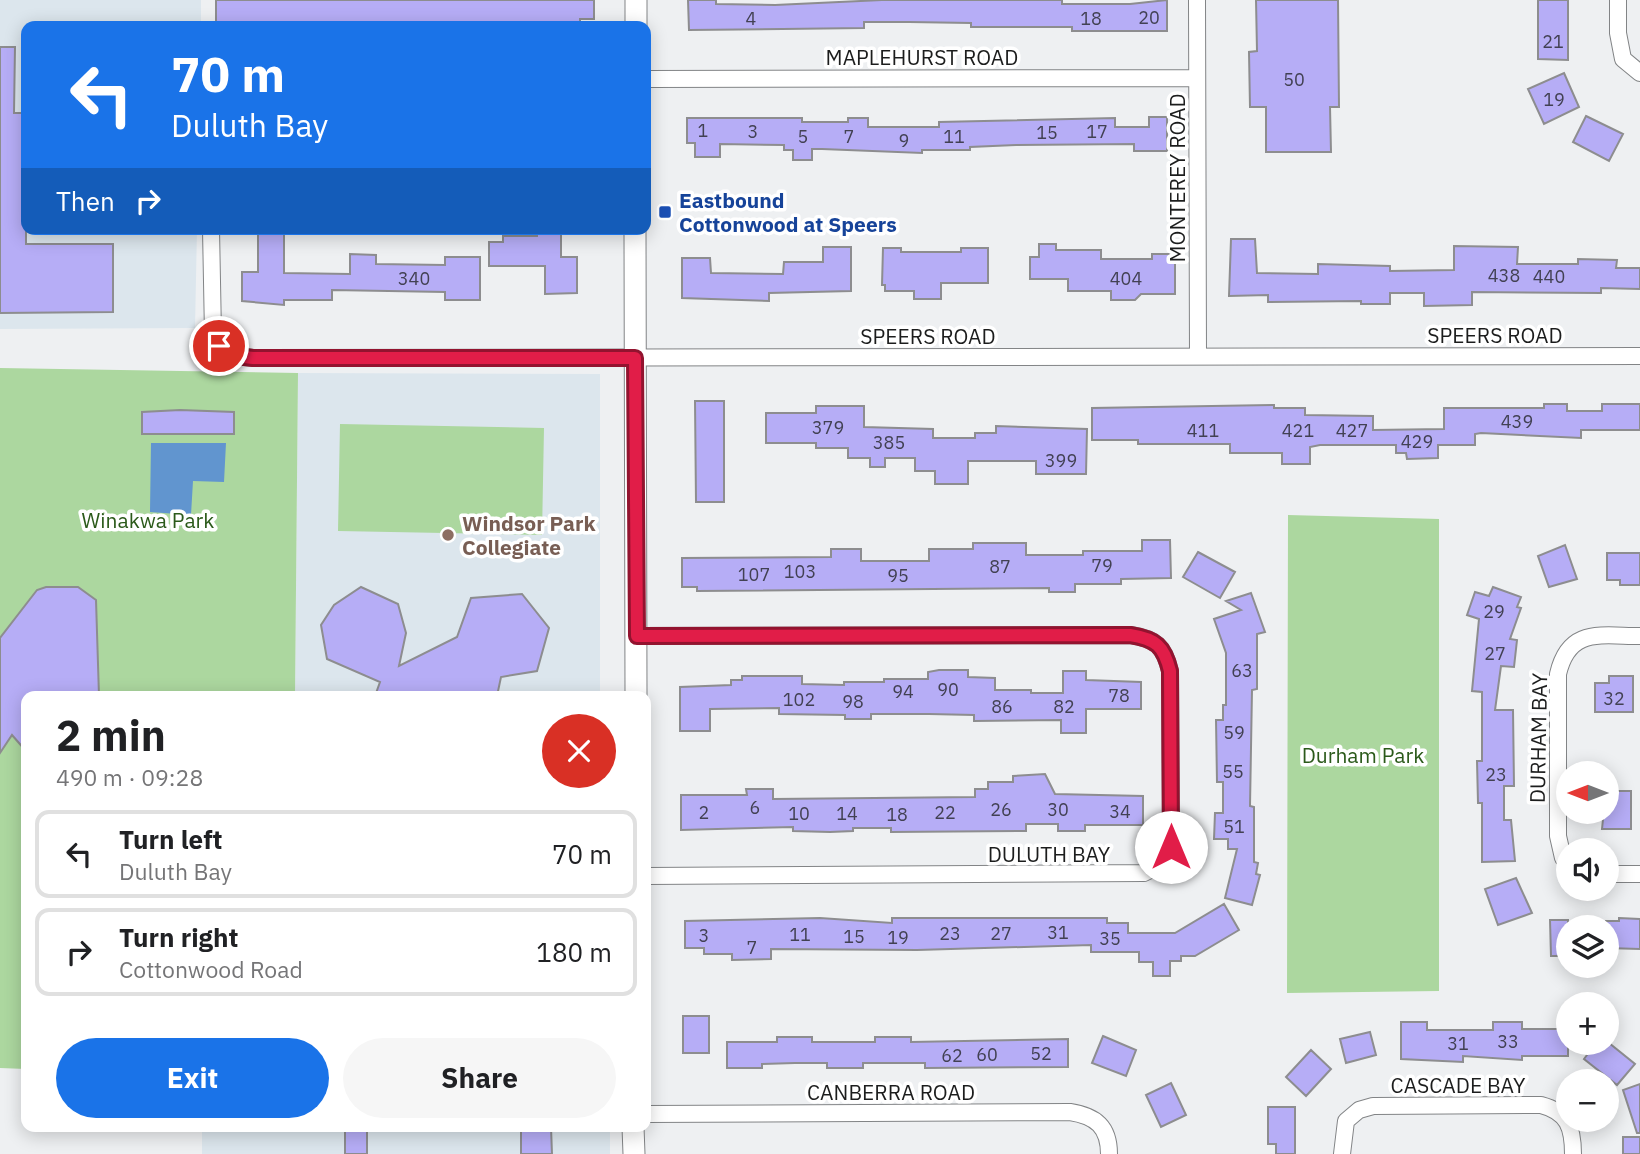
<!DOCTYPE html>
<meta charset="utf-8">
<style>
body{margin:0;font-family:"IBM Plex Sans",sans-serif;background:#f6f6f6;color:#202124;height:100vh;display:flex;flex-direction:column;font-size:26px;white-space:nowrap}
*{box-sizing:border-box;margin:0}
p{font-size:23px;color:#757577}
.icon{flex:none;width:38px;height:38px;fill:none;stroke:currentColor;stroke-width:2;stroke-linecap:round;stroke-linejoin:round}
.map{position:relative;flex:1;overflow:hidden}
.details{position:absolute;left:21px;top:691px;width:630px;height:441px;display:flex;flex-direction:column;background:#fff;border-radius:14px;box-shadow:0 4px 18px #0003}
.details>*{flex:none}
.banner{position:absolute;left:21px;top:21px;width:630px;height:214px;border-radius:14px;box-shadow:0 4px 18px #0003;background:#1a73e8;color:#fff;overflow:hidden}
.needle{width:46px;rotate:270deg}
.tools{position:absolute;left:1556px;top:761px;display:grid;gap:14px}
.tools a{display:grid;place-items:center;width:63px;height:63px;border-radius:50%;background:#fff;box-shadow:0 4px 18px #0003;font-size:35px}
.pin{position:absolute;display:grid;place-items:center;width:60px;height:60px;color:#fff;margin:-30px;border:4px solid #fff;border-radius:50%;box-shadow:0 2px 7px #0007}
.me{position:absolute;width:77px;margin:-38px;rotate:0deg;stroke-linejoin:round;filter:drop-shadow(0 0 5px #0008)}
.turn{display:flex;align-items:center;gap:24px;height:147px;padding:0 35px;font-size:32px}
.turn .icon{width:91px;height:91px;stroke-width:2.5}
.turn b{display:block;font-size:49px;line-height:60px}
.then{display:flex;align-items:center;height:66px;padding:0 35px;background:#0003;gap:14px;font-size:26px}
.round{display:grid;place-items:center;flex:none;width:74px;height:74px;border-radius:37px;background:#f6f6f6}
.head{display:flex;align-items:center;justify-content:space-between;height:119px;padding:0 35px}
h1{font-size:42px;font-weight:700;line-height:52px}
.primary-button{display:flex;gap:14px;margin-top:auto;padding:14px 35px}
.primary-button a{flex:1;height:80px;border-radius:42px;background:#1a73e8;color:#fff;font-size:28px;font-weight:700;line-height:80px;text-align:center}
.primary-button a+a{background:#f6f6f6;color:#202124}
ul{padding:0;list-style:none}
li{display:flex;align-items:center;gap:21px;height:88px;margin:0 14px 10px;padding:0 21px;border:4px solid #e0e0e0;border-radius:14px}
li div{flex:1}
li b{display:block;font-size:26px}
li em{font-style:normal}
.map>svg:first-child{display:block}
.built{fill:#dce6ed}
.green{fill:#acd79f}
.water{fill:#6195cf}
.building{fill:#b6adf6;stroke:#8d8d8f;stroke-width:2}
.lines{fill:none;stroke-linecap:round;stroke-linejoin:round}
.street-casing{stroke:#828486;stroke-width:18}
.secondary-casing{stroke:#828486;stroke-width:23}
.street{stroke:#fff;stroke-width:16}
.secondary{stroke:#fff;stroke-width:21}
.route-casing{stroke:#92132f;stroke-width:18}
.route{stroke:#e11d48;stroke-width:12}
.transit-dot{fill:#1a4fb4;stroke:#fff;stroke-width:2.5}
.education-dot{fill:#8d6e63;stroke:#fff;stroke-width:2.5}
.labels{text-anchor:middle;dominant-baseline:central;stroke-width:7;stroke-linejoin:round;paint-order:stroke}
.number-label{font-size:18px;fill:#424153}
.street-label{font-size:21px;fill:#1c1d1d;stroke:#fff}
.transit-label{font-size:21px;font-weight:bold;fill:#164399;stroke:#fff;text-anchor:start}
.park-label{font-size:21px;fill:#2b5a1a;stroke:#fff}
.education-label{font-size:21px;font-weight:bold;fill:#785e54;stroke:#fff;text-anchor:start}
</style>
<div class="map">
<svg width="1640" height="1154" viewBox="0 0 1640 1154">
<rect width="100%" height="100%" fill="#eef0f2"/>
<path class="built" d="M0,0H201V26H26V229H197L195,328L0,329Z
M298,373L600,374V696H295Z
M202,1127H610V1154H202Z"/>
<path class="green" d="M0,368L298,373L295,696H26V1069L0,1068Z
M340,424L544,428L542,535L338,531Z
M1288,515L1439,519V991L1287,993Z"/>
<path class="water" d="M151,443H226L224,482L193,481L191,515L150,512Z"/>
<path class="building" d="M216,0H594V19H580V24L542,26H281V24L216,26Z
M688,0H716V4L775,5L882,0H1062V4H1130L1167,0V31H1072V27H971V23L909,22H864V28L689,30Z
M1256,0H1338L1339,107H1330L1331,152H1266V107H1250L1249,52L1257,51Z
M1538,0H1568V60L1538,59Z
M0,47H15L14,113H26V244H113V312L0,313Z
M1564,73L1579,107L1544,124L1528,89Z
M1586,116L1623,134L1609,161L1573,142Z
M1149,117H1167V151H1134V144L1016,145L970,147V150H922V153L822,149H812V160H793V150H784V145L720,144V157H695V143H687V118H802V122H848V118H868V127H939V122L1115,118V127H1149Z
M537,229H561V257H577V293L545,294V266H489V242H503V236H537Z
M258,233H284V273L350,274V254L376,255V264L445,265V257H480V300H445V292L332,290V300H284V305L242,301V272H258Z
M1231,239H1255L1257,273L1318,274V264L1390,266V271L1454,270V246L1518,247L1517,264H1578V259L1617,260L1616,268H1640V289L1601,288V293L1472,292V305L1424,306V293H1390V304H1361V301L1268,302V295L1229,296Z
M1039,244H1056V250H1101V259H1152V254H1175V294H1141L1135,300H1111V291H1068V279H1030V257H1039Z
M823,247H851V291L769,293V301L682,298V258H710L711,273L783,274L784,262H823Z
M883,248H901V252H961V248H988V283H941V299H914V291H885V285H882Z
M695,401H724V502H696Z
M1544,404H1567V411H1602V404H1640V430H1581V438L1481,433L1475,434V445H1438V458L1407,459L1406,453H1396V445H1320L1310,447V464H1282V453H1230V444H1138V440H1092V408L1274,405V408H1305V415L1373,416V430L1444,429V408H1544Z
M816,406H864V427L933,429V438H975V433H996V426L1087,429L1086,474H1036V461H968V484H935V471H915V458H885V467H870V458H848V448H816V443H766V413H816Z
M180,410L234,412V434H142V412Z
M1142,540H1170L1171,578L1121,579V584H1075V592H1049V588L697,591V587H682V558L831,557V549H861V561H929V549H973V543H1026V555H1083V551H1142Z
M1565,545L1577,579L1549,587L1538,556Z
M1198,552L1235,572L1220,598L1183,577Z
M1607,553H1640V585H1620V580H1607Z
M46,587H78L96,600L99,696H26V751L12,735L0,753V638L37,590Z
M361,587L398,604L406,633L399,666L457,637L471,598L522,594L549,628L537,671L501,677L497,696H375L380,682L327,659L321,625L334,605Z
M1493,587L1521,597L1517,607L1521,608L1510,639L1517,640L1514,667L1501,666L1495,710H1513L1514,786H1504V820H1511L1515,861L1482,862V803H1478L1477,761H1482V692L1472,691L1479,619L1467,615L1475,592L1489,596Z
M1251,593L1265,632L1257,634V689L1252,690L1250,806L1254,807V862L1258,863L1256,874L1260,875L1252,905L1225,898L1237,849H1228V839H1214L1215,813H1223V782H1217L1216,720H1223V705H1226V653L1214,619L1241,610L1226,601Z
M939,670H968V677L995,678V690H1031V693H1063V671H1086V680L1141,682V709H1086V733H1061V720L974,721V715L929,714H871V719H845V715L779,714V708L710,709V731H680V687L731,685V680H742V676H802V684L844,685V682H884V679H928V672Z
M1609,676H1633V712H1595V683H1609Z
M1045,774L1055,794L1143,796V825H1085V831H1058V824H1026V831L891,832V828H853V831L830,832L793,831V827L681,830V795H747L746,789H773V799L975,797V789H988V782H1013V776Z
M1606,791H1631V829H1602Z
M1516,878L1532,913L1498,925L1485,889Z
M1224,904L1239,930L1195,956H1181V961H1170V976H1153V962H1139V952H1091V945L917,950L771,949V959L732,960V954H704V948H685V921L820,918L892,923V918H1107V923H1128V933H1175Z
M1619,918L1640,919V949L1606,948V921H1619Z
M1550,920H1568V956H1551Z
M683,1016H709V1053H683Z
M1401,1022H1427V1030H1493V1022H1522V1029H1568V1056H1522V1060L1463,1056V1062L1401,1059Z
M1370,1032L1376,1055L1346,1063L1340,1039Z
M1103,1036L1136,1050L1126,1076L1092,1063Z
M777,1037H812V1042H875V1037H911V1042L1068,1039V1067L925,1068V1063H863V1068H827V1063H795L762,1064V1068H727V1042H777Z
M1596,1043H1609L1635,1064L1617,1085L1584,1059Z
M1311,1050L1331,1069L1306,1096L1286,1077Z
M1171,1083L1186,1115L1161,1127L1146,1095Z
M1640,1084V1133H1637L1623,1090Z
M1268,1107H1295V1154H1276V1144H1268Z
M345,1127H367V1154H345Z
M521,1127H551L552,1154H521Z
M1623,1137H1640V1154H1623Z"/>
<g class="lines">
<g class="street-casing">
<path id="street" d="M1197,0L1198,356
M1618,0V33L1623,59L1640,73
M646,79L1197,78
M211,229L213,334C222,352 234,356 253,358L1640,356
M637,636L1131,635C1156,639 1164,646 1170,671L1171,847L1160,865L1144,873L646,876
M1568,861L1563,858L1558,836V674C1569,627 1600,636 1640,636
M1606,874H1640
M646,1114L1070,1112C1096,1116 1109,1127 1109,1154
M1342,1154L1346,1121L1359,1110L1373,1106L1541,1105C1568,1112 1573,1128 1573,1154"/>
</g>
<g class="secondary-casing">
<path id="secondary" d="M636,26V0
M635,229L636,696
M633,1127L634,1154"/>
</g>
<use href="#street" class="street"/>
<use href="#secondary" class="secondary"/>
</g>
<g class="lines">
<g class="route-casing">
<path id="route" d="M219,346L235,356L253,358H635L637,636L1130,635C1156,639 1164,646 1170,671L1171,847"/>
</g>
<use href="#route" class="route"/>
</g>
<rect class="transit-dot" x="658" y="205" width="14" height="14" rx="3.5"/>
<circle class="education-dot" cx="448" cy="535" r="7"/>
<g class="labels">
<g class="number-label">
<text x="1149" y="17">20</text>
<text x="751" y="18">4</text>
<text x="1091" y="18">18</text>
<text x="1553" y="41">21</text>
<text x="1294" y="79">50</text>
<text x="1554" y="99">19</text>
<text x="703" y="130">1</text>
<text x="753" y="131">3</text>
<text x="1097" y="131">17</text>
<text x="1047" y="132">15</text>
<text x="803" y="136">5</text>
<text x="849" y="136">7</text>
<text x="954" y="136">11</text>
<text x="904" y="140">9</text>
<text x="1504" y="275">438</text>
<text x="1549" y="276">440</text>
<text x="414" y="278">340</text>
<text x="1126" y="278">404</text>
<text x="1517" y="421">439</text>
<text x="828" y="427">379</text>
<text x="1203" y="430">411</text>
<text x="1298" y="430">421</text>
<text x="1352" y="430">427</text>
<text x="1417" y="441">429</text>
<text x="889" y="442">385</text>
<text x="1061" y="460">399</text>
<text x="1102" y="565">79</text>
<text x="1000" y="566">87</text>
<text x="800" y="571">103</text>
<text x="754" y="574">107</text>
<text x="898" y="575">95</text>
<text x="1494" y="611">29</text>
<text x="1495" y="653">27</text>
<text x="1242" y="670">63</text>
<text x="948" y="689">90</text>
<text x="903" y="691">94</text>
<text x="1119" y="695">78</text>
<text x="1614" y="698">32</text>
<text x="799" y="699">102</text>
<text x="853" y="701">98</text>
<text x="1002" y="706">86</text>
<text x="1064" y="706">82</text>
<text x="1234" y="732">59</text>
<text x="1233" y="771">55</text>
<text x="1496" y="774">23</text>
<text x="755" y="807">6</text>
<text x="1001" y="809">26</text>
<text x="1058" y="809">30</text>
<text x="1120" y="811">34</text>
<text x="704" y="812">2</text>
<text x="945" y="812">22</text>
<text x="799" y="813">10</text>
<text x="847" y="813">14</text>
<text x="897" y="814">18</text>
<text x="1234" y="826">51</text>
<text x="1058" y="932">31</text>
<text x="950" y="933">23</text>
<text x="1001" y="933">27</text>
<text x="800" y="934">11</text>
<text x="704" y="935">3</text>
<text x="854" y="936">15</text>
<text x="898" y="937">19</text>
<text x="1110" y="938">35</text>
<text x="752" y="947">7</text>
<text x="1508" y="1041">33</text>
<text x="1458" y="1043">31</text>
<text x="1041" y="1053">52</text>
<text x="987" y="1054">60</text>
<text x="952" y="1055">62</text>
</g>
<g class="street-label">
<text x="922" y="57">MAPLEHURST ROAD</text>
<text transform="translate(1177 178) rotate(-90)">MONTEREY ROAD</text>
<text x="1495" y="335">SPEERS ROAD</text>
<text x="928" y="336">SPEERS ROAD</text>
<text transform="translate(1538 738) rotate(-89)">DURHAM BAY</text>
<text x="1049" y="854">DULUTH BAY</text>
<text x="1458" y="1085">CASCADE BAY</text>
<text x="891" y="1092">CANBERRA ROAD</text>
</g>
<g class="transit-label">
<text x="679" y="200">Eastbound<tspan x="679" dy="24">Cottonwood at Speers</tspan></text>
</g>
<g class="park-label">
<text x="148" y="520">Winakwa Park</text>
<text x="1363" y="755">Durham Park</text>
</g>
<g class="education-label">
<text x="462" y="523">Windsor Park<tspan x="462" dy="24">Collegiate</tspan></text>
</g>
</g>
</svg>
<div class="tools">
<a><svg class="needle" viewBox="-14 -14 28 28"><path d="M0-13l5 13h-10z" fill="#e53935"/><path d="M0 13l5-13h-10z" fill="#757577"/></svg></a>
<a><svg class="icon" aria-label="sound" viewBox="0 0 24 24"><path d="M4 9h4l5-4v14l-5-4H4zM17 9q2 3 0 6"/></svg></a>
<a><svg class="icon" aria-label="layers" viewBox="0 0 24 24"><path d="M12 4l9 5-9 5-9-5zM3 14l9 5 9-5"/></svg></a>
<a>+</a>
<a>−</a>
</div>
<div class="pin" style="left:219px;top:346px;background:#d93025"><svg class="icon" aria-label="arrive" viewBox="0 0 24 24"><path d="M6 21V4h12l-3 4 3 4H6"/></svg></div>
<svg class="me" style="left:1171px;top:847px" viewBox="-20 -20 40 40"><circle r="19" fill="#fff"/><path d="M0-13L10 11 0 6-10 11z" fill="#e11d48"/></svg>
<div class="banner">
<div class="turn"><svg class="icon" aria-label="left" viewBox="0 0 24 24"><path d="M17 20v-9H6M10 6l-5 5 5 5"/></svg><div><b>70 m</b>Duluth Bay</div></div>
<div class="then">Then<svg class="icon" aria-label="right" viewBox="0 0 24 24"><path d="M7 20v-9h11M14 6l5 5-5 5"/></svg></div>
</div>
<section class="details">
<div class="head"><div><h1>2 min</h1><p>490 m · 09:28</p></div><a class="round" style="background:#d93025;color:#fff"><svg class="icon" aria-label="close" viewBox="0 0 24 24"><path d="M6 6l12 12M18 6L6 18"/></svg></a></div>
<ul>
<li><svg class="icon" aria-label="left" viewBox="0 0 24 24"><path d="M17 20v-9H6M10 6l-5 5 5 5"/></svg><div><b>Turn left</b><p>Duluth Bay</p></div><em>70 m</em></li>
<li><svg class="icon" aria-label="right" viewBox="0 0 24 24"><path d="M7 20v-9h11M14 6l5 5-5 5"/></svg><div><b>Turn right</b><p>Cottonwood Road</p></div><em>180 m</em></li>
</ul>
<div class="primary-button"><a>Exit</a><a>Share</a></div>
</section>
</div>
